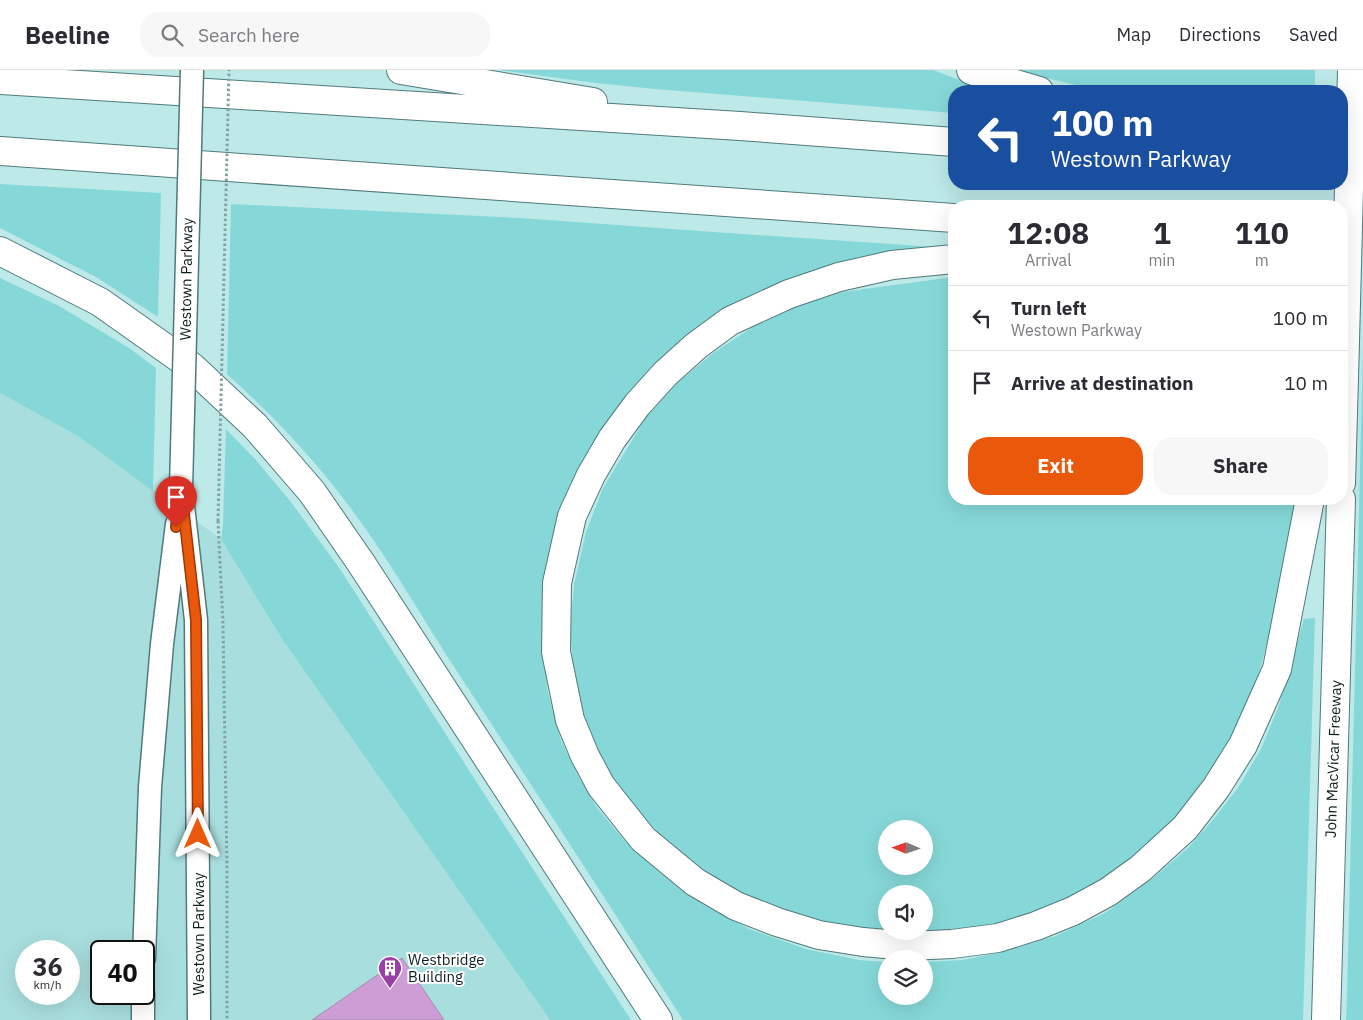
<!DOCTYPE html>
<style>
body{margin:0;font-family:"IBM Plex Sans",sans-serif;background:#f7f7f7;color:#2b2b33;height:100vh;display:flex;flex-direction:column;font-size:19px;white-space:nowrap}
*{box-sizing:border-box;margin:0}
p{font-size:16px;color:#7c7c81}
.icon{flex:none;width:28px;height:28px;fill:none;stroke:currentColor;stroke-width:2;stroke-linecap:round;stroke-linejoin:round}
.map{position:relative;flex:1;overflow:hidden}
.side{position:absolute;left:948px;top:130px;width:400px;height:305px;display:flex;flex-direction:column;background:#fff;border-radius:20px;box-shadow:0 5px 20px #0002}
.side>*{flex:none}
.hud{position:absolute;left:948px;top:15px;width:400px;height:105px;border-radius:20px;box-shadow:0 5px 20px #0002;background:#1a4fa0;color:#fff;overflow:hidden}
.needle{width:32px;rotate:272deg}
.buttons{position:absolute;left:878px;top:750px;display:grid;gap:10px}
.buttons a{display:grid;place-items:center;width:55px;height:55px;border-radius:50%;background:#fff;box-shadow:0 5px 20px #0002;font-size:25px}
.speed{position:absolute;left:15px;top:870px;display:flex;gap:10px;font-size:25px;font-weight:700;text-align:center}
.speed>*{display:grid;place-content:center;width:65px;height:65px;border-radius:50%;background:#fff;box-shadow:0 5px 20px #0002;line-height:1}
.speed small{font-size:12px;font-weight:400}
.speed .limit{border:2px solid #111;border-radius:8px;background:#fff;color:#111}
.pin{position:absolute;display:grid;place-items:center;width:42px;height:42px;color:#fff;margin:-51px -21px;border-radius:50% 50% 50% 0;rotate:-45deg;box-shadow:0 0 5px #0007}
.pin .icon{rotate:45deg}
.me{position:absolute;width:55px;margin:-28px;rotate:0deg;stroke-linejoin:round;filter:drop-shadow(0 0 4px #0008)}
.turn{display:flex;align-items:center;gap:18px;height:105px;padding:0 20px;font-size:22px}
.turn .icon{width:65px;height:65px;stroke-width:2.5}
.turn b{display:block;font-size:35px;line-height:42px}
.eta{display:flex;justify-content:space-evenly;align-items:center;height:85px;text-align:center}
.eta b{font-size:30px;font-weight:800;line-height:35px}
.primary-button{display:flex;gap:10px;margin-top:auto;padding:10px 20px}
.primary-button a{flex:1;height:58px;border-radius:20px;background:#ea580c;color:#fff;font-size:20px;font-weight:800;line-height:58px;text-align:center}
.primary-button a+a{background:#f7f7f7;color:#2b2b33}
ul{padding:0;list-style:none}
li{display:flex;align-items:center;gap:15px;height:65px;padding:0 20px;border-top:1px solid #e1e1e2}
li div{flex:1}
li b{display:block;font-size:19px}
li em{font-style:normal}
header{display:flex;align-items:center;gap:30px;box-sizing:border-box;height:70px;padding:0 25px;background:#fff;border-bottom:1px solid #e1e1e2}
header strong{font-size:24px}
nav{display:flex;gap:28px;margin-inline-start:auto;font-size:18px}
.search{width:350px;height:45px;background:#f7f7f7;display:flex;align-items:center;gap:12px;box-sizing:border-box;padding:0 18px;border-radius:20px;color:#7c7c81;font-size:19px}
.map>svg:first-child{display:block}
.built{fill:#a9dede;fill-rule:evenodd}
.green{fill:#86d8d8;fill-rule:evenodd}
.building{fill:#cf9dd6;stroke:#a38da6}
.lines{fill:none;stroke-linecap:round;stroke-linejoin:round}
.minor-casing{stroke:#517a7a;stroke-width:25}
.highway-casing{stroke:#517a7a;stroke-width:30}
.path{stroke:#81a3a3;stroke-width:3;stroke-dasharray:2.5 2.5;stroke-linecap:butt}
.minor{stroke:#fff;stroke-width:22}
.highway{stroke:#fff;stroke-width:28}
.minor-bridge-casing{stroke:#517a7a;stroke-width:25;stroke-linecap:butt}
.highway-bridge-casing{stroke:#517a7a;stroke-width:30;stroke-linecap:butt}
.path-bridge{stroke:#81a3a3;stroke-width:3;stroke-dasharray:2.5 2.5;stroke-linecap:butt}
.minor-bridge{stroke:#fff;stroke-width:22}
.highway-bridge{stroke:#fff;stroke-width:28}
.route-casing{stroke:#983908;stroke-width:12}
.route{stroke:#ea580c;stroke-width:9}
.labels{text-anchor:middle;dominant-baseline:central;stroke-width:4;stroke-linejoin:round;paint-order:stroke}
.street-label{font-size:15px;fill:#0d1e1e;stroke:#fff}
.poi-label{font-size:15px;fill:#0d1e1e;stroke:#fff;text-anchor:start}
</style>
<header>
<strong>Beeline</strong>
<div class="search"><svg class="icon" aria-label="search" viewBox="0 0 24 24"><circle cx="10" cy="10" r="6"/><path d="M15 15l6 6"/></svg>Search here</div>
<nav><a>Map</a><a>Directions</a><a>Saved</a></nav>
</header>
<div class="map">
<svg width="1363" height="950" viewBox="0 0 1363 950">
<rect width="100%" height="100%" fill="#bde9e8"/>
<path class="built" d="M0,323L78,366L221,469L282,569L550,950H0ZM26,881H69V924H26ZM101,881H144V924H101Z"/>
<path class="green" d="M498,0H933L971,14L999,21H954V43L655,19L596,13Z
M1014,0H1315V21H1105L1088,18Z
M0,114L161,123L158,247L96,207L0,158Z
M231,134L520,148L714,162L950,178L850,192L790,208L751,227L673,281L548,492L542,534V576L548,623L561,670L578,706L598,739L625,771L662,804L704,835L749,859L806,879L859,890L886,892V926H924V892L963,890L1007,881L1055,866L1105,843L1147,813L1187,779L1212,751L1238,718L1261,679L1278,638L1304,549L1315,548L1303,950H683C610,836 536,722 462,609C423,550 389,488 346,432C311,385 270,343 227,304Z
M954,207V429H1296L1290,472L1277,538L1256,613L1229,676L1198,723L1166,759L1124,794L1077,824L1039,841L986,857L946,864L849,860L759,833L718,811L680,783L645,751L618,717L601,686L583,645L574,606L570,559L574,515L586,462L603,418L648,344L676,314L712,284L751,258L803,234L842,222ZM886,759H924V796H886ZM886,824H924V861H886Z
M0,208L59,236L129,278L156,298L153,421L78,366L0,323Z
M1363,278V950H1346L1347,923Z
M226,359L255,389L291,432L340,499L481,719L631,950H550L282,569L221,469L223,454Z"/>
<path class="building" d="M402,888L444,950H312Z"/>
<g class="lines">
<g class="minor-casing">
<path id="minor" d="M181,418L196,550L199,950
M144,888L150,717L162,574L177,454
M143,924V950"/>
</g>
<g class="highway-casing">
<path id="highway" d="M401,0L593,32
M971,0L985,5L1039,21
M0,10L740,56L954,72
M0,81L954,148
M0,181L100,232L192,297L255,356L312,422L361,493L658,950
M954,189L892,195L839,207L789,224L730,251L696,276L665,304L637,335L612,369L591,405L572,446L557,513L556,582L570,650L585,686L601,716L643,769L695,812L736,836L777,852L819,865L863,872L908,876L952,874L998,868L1036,856L1073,841L1108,822L1140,799L1185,758L1216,718L1243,675L1277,599L1310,429
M1341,413L1345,272
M1326,950L1341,429"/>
</g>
<path class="path" d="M218,451L223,554L227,798V950"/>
<use href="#minor" class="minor"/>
<use href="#highway" class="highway"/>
<g class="minor-bridge-casing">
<path id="minor-bridge" d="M181,418L192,0"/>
</g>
<g class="highway-bridge-casing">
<path id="highway-bridge" d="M1345,272L1352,1"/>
</g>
<path class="path-bridge" d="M218,451L229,0"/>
<use href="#minor-bridge" class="minor-bridge"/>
<use href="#highway-bridge" class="highway-bridge"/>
</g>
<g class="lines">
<g class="route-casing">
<path id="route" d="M176,457L181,418L196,550L198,764"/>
</g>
<use href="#route" class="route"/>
</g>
<defs>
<g id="building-pin" transform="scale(1.25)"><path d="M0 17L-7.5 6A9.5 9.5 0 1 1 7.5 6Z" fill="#9b3fa8" stroke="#fff"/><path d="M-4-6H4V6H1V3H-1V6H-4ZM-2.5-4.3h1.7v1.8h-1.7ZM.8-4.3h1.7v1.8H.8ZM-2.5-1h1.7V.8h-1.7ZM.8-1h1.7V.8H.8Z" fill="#fff"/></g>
</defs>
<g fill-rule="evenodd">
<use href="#building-pin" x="390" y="898"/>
</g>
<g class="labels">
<g class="street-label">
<text transform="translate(186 209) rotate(-89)">Westown Parkway</text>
<text transform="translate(1333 689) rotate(-88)">John MacVicar Freeway</text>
<text transform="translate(198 864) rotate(-90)">Westown Parkway</text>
</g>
<g class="poi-label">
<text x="408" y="889">Westbridge<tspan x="408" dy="17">Building</tspan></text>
</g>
</g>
</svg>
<div class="buttons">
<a><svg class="needle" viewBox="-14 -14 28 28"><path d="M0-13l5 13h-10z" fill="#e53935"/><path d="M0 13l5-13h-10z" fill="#7c7c81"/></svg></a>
<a><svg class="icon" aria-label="sound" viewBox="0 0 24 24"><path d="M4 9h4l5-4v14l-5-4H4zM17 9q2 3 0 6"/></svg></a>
<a><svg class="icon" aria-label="layers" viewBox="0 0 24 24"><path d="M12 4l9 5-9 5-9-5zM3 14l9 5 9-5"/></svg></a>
</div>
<div class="speed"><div>36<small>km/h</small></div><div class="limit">40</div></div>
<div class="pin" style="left:176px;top:457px;background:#d93025"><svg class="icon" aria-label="arrive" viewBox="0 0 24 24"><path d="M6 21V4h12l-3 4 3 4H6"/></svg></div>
<svg class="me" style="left:198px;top:764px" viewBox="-20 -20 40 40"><path d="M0-17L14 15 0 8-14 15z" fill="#ea580c" stroke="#fff" stroke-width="4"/></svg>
<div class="hud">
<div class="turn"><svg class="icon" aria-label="left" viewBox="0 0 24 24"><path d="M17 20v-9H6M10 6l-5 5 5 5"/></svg><div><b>100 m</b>Westown Parkway</div></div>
</div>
<section class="side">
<div class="eta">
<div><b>12:08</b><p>Arrival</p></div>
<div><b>1</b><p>min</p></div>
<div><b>110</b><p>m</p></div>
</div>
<ul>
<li><svg class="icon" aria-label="left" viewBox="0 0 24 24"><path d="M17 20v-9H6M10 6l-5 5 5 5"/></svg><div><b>Turn left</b><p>Westown Parkway</p></div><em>100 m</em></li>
<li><svg class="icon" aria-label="arrive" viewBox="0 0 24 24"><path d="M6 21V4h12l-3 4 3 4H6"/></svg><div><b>Arrive at destination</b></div><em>10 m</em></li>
</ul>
<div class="primary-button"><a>Exit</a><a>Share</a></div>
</section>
</div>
